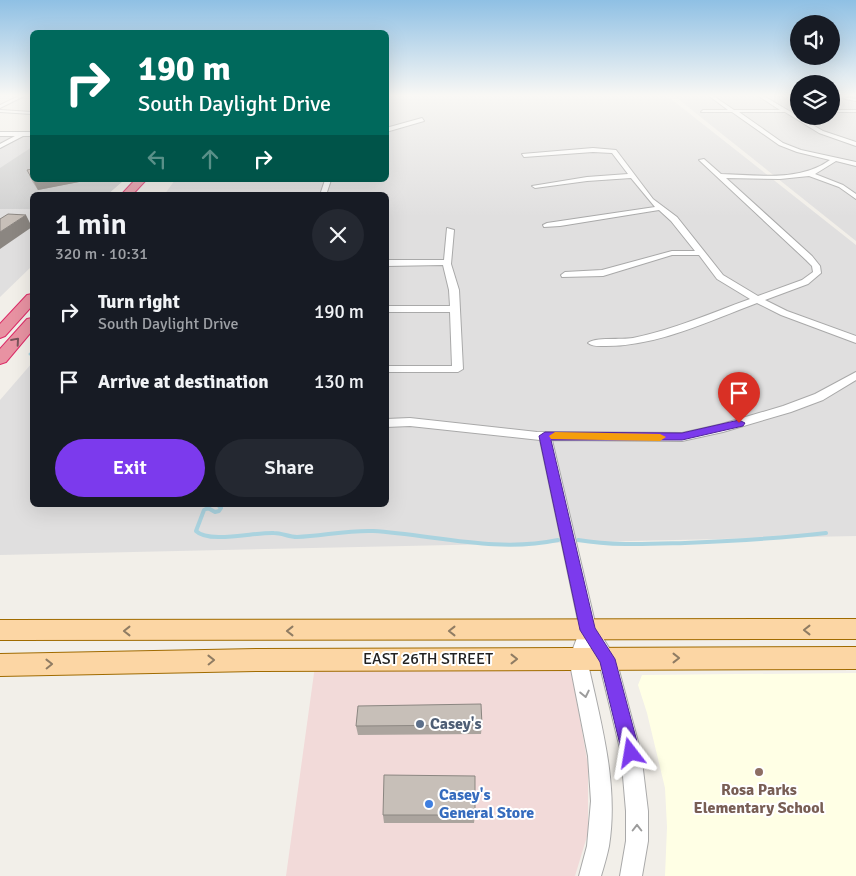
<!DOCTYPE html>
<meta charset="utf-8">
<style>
body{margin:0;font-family:Signika,sans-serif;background:#242831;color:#f1f3f6;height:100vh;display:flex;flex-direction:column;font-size:19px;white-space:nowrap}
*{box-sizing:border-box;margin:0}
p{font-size:16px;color:#9ea1a6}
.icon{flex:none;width:28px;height:28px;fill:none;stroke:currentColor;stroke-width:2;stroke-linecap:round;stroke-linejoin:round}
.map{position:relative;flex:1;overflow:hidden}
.details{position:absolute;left:30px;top:192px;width:359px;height:315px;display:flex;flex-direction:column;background:#171b24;border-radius:8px;box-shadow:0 5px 20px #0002}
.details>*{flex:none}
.guide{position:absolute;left:30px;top:30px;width:359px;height:152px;border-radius:8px;box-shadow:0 5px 20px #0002;background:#00695c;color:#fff;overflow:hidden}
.buttons{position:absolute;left:790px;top:15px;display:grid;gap:10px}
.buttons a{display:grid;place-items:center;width:50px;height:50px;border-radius:50%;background:#171b24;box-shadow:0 5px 20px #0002;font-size:25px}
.pin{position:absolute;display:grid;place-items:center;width:42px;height:42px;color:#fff;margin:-51px -21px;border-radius:50% 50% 50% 0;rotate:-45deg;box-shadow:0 0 5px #0007}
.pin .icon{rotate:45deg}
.me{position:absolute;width:55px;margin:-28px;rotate:346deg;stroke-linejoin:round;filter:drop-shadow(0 0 4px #0008)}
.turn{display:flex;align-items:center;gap:18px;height:105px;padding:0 25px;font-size:22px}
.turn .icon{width:65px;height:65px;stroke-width:2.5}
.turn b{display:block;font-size:35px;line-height:42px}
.lanes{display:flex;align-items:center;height:48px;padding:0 25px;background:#0003;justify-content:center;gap:25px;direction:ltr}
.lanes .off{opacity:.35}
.round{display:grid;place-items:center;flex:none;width:52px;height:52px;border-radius:26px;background:#242831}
.headline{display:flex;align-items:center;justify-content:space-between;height:85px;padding:0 25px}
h1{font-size:30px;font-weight:600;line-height:38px}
.cta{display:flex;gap:10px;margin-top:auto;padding:10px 25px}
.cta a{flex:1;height:58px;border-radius:30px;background:#7c3aed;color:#fff;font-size:20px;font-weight:600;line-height:58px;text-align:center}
.cta a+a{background:#242831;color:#f1f3f6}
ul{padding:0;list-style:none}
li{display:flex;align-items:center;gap:15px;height:70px;padding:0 25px}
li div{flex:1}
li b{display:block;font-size:19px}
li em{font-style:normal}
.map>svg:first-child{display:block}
.residential{fill:#e0dfdf}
.commercial{fill:#f2dad9}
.education{fill:#ffffe5}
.religious{fill:#d0d0d0}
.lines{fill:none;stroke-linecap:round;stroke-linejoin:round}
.stream-far1{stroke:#aad3df;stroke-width:3}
.stream{stroke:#aad3df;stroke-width:4}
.minor-casing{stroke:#a9a9a9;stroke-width:2}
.major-casing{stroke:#a06b00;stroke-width:2}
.highway-casing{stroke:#dc2a67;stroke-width:2}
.minor{fill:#fff;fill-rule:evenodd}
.major{fill:#fcd6a4;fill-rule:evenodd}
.highway{fill:#e892a2;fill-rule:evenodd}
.wall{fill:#aba49e}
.shaded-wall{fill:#8b8681}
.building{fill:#c7bfb8;stroke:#8b8681}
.oneway{stroke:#7b545c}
.oneway2{stroke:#8f7c63}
.oneway3{stroke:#9c9c9c}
.route{fill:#7c3aed;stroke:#51269a}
.slow{fill:#f59e0b}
.service-dot{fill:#5c6f8a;stroke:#fff;stroke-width:2}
.education-dot{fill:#8d6e63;stroke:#fff;stroke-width:2}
.shop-dot{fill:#3f7fe0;stroke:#fff;stroke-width:2}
.labels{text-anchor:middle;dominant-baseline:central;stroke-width:4;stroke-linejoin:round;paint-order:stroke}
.near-street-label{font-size:16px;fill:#222;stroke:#fff}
.near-service-label{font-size:16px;font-weight:bold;fill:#4e5e75;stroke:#fff;text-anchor:start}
.near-education-label{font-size:16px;font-weight:bold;fill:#785e54;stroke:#fff}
.near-shop-label{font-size:16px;font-weight:bold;fill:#366cbe;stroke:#fff;text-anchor:start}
</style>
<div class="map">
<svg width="856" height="876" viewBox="0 0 856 876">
<rect width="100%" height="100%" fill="#f2efe9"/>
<path class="residential" d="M386,95H666L856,245V536L0,555V400L32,363V505H386V195H164L175,180H386Z
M673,95H799V116H831V95H856V241Z
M0,131L32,132V180H124L107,195H32V266L0,297Z"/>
<path class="commercial" d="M315,666L571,669L588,765V833L575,876H286Z"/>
<path class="education" d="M856,673V876H665L667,827L665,788L647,713L638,685L642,675Z"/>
<path class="religious" d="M32,147V180H124L107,195H32V209H0V168Z"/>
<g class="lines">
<path class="stream-far1" d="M30,354H32"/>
<path class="stream" d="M218,505L221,508L219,511L215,512L208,508L204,510L196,531C209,544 255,532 274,533C282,533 289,537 297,537C322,536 348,530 373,531C435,535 496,553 558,540
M578,540C614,546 649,544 685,543C732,541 779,539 826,533"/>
<g class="minor-casing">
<path id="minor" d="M21,95H26L0,108V105Z
M708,95H712L734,110H780L757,95H762L823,131L856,142V146L819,133L785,112H739L783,143L801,150L856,162V166L836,161L815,174L843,185L856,194V199L839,187L809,176L780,179L726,178L812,256L820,266L821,273L808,284L765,300L787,311L856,336V343L781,315L757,303C709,321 658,346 606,346C599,346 593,347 588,343C594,337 622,340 633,338C673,330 711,313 750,299L717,279L699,255H672L603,276L562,277L561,275L565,272L602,270L672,251H695L671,221L659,210L560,226L544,227L543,225L547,223L655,207L631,178L587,181L535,188L532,186L587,177L628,174L612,153L593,152L524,157L522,154L593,148L616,150L653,199L677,217L723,275L758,296L802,280L813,272L812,266L806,260L699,160L704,159L721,174C758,175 799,182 830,160L797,152L779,145L732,112H701L703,110H728Z
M831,95L856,99V101L831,96Z
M0,110L32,112V114L0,112Z
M831,110H856V112H831Z
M422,118L424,121L386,132V128Z
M0,132H32V136H23L0,148V144L15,136H0Z
M325,180H331L326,195H320Z
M447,228L454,230L451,264L459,290L463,369L458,372H386V366H452L450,312H386V306H450L449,290L443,265L386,266V260H444Z
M856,372V380L823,400L791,412L723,432L682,441L552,440L596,627L616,659L641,753L648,811V841L642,876H620L626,841V811L621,753L599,662L590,649L587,659C600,720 619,783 609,846C607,856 604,866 601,876H579L587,846L591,801L588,756L569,659L580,630L540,440L410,426L386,427V419L410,418L537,432L682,433L722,424L783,406L815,394Z"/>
</g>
<g class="major-casing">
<path id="major" d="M856,619V639L0,640V620Z
M856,647V669L259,671L0,676V654L259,649Z"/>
</g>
<g class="highway-casing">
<path id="highway" d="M135,180H146L132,195H121Z
M32,294V306L5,336L0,338V324L27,295Z
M32,318V331L6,362L0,364V349L27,319Z"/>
</g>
<use href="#minor" class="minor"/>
<use href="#major" class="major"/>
<use href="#highway" class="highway"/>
</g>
<path class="wall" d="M32,169V180H78L79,182L38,190L32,181L27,170Z
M482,725L481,734L358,735L356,726Z
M383,815H475L474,823H384Z"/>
<path class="shaded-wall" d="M33,180H78L79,182L38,190Z
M26,215L32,227L0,249V232Z"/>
<path class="building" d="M32,169V179L27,170Z
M8,214L26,215L0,232V219Z
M481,704L482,725L356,726L358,706Z
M384,775L475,776V815H383Z"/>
<defs><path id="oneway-chevron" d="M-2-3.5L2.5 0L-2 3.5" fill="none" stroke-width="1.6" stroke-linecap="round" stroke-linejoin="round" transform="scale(1.25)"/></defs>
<use class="oneway" href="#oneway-chevron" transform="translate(16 341) rotate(-49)"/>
<g class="oneway2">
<use href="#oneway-chevron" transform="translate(807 630) rotate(180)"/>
<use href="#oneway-chevron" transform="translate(127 631) rotate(180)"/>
<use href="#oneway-chevron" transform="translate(290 631) rotate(-180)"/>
<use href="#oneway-chevron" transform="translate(452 631) rotate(-180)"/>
<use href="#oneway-chevron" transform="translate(676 658)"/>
<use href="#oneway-chevron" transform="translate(514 659)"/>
<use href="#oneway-chevron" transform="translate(211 660) rotate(-1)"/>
<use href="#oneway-chevron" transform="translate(49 664) rotate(-1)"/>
</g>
<g class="oneway3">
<use href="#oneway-chevron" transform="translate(585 694) rotate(78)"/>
<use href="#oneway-chevron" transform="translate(637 828) rotate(-90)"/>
</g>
<linearGradient id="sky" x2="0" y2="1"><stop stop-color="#8fc0e4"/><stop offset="0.44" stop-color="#f9f8f5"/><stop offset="1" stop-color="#f9f8f5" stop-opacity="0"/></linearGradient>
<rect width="856" height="217" fill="url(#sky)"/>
<path class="route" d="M739,420L745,423L743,426L682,440H551L595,628L615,659L640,753L637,759L631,762L624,759L622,753L600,662L580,630L539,436L545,432L682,433Z"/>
<path class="slow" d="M555,432L660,434L666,437L660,441L551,439L549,436Z"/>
<circle class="service-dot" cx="420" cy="724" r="5"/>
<circle class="education-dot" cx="759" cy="772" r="5"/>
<circle class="shop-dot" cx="429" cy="804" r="5"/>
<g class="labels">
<g class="near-street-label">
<text x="428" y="659">EAST 26TH STREET</text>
</g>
<g class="near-service-label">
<text x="430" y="724">Casey's</text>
</g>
<g class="near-education-label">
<text x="759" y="790">Rosa Parks<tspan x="759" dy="18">Elementary School</tspan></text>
</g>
<g class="near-shop-label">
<text x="439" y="795">Casey's<tspan x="439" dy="18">General Store</tspan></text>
</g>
</g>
</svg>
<div class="buttons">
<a><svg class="icon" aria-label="sound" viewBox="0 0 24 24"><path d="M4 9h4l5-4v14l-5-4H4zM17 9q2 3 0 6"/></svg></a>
<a><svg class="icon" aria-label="layers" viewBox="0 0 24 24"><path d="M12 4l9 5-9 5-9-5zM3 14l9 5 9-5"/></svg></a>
</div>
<div class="pin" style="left:739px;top:423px;background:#d93025"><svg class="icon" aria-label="arrive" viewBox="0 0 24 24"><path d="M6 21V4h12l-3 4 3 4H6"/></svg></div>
<svg class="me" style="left:631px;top:753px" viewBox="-20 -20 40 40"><path d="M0-17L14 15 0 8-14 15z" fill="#7c3aed" stroke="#fff" stroke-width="4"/></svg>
<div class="guide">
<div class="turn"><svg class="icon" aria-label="right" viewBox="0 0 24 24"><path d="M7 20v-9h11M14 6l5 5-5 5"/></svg><div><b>190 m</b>South Daylight Drive</div></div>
<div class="lanes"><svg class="icon off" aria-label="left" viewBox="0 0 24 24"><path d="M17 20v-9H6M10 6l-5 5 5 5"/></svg><svg class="icon off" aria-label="ahead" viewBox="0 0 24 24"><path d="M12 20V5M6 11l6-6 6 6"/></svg><svg class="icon" aria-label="right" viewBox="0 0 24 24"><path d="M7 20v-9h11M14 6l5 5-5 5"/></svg></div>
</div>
<section class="details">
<div class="headline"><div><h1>1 min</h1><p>320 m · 10:31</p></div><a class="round"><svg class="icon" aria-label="close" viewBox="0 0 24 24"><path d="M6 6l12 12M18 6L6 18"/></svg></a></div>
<ul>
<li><svg class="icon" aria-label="right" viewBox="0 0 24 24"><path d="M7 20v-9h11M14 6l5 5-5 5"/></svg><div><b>Turn right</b><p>South Daylight Drive</p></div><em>190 m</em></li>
<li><svg class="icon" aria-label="arrive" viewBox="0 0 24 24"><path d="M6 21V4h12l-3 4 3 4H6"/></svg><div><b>Arrive at destination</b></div><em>130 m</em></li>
</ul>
<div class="cta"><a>Exit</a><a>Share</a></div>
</section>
</div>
